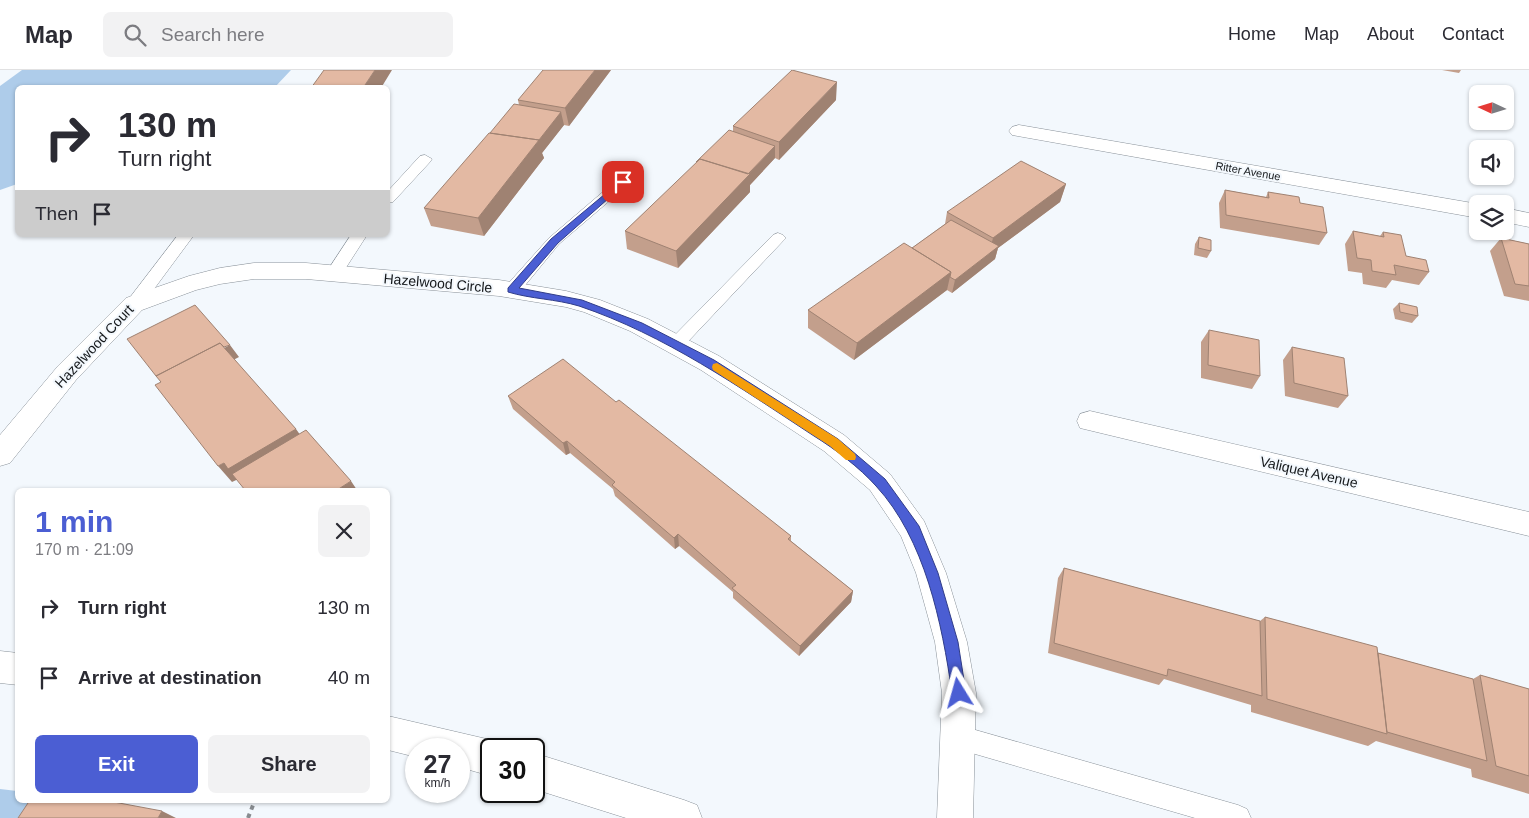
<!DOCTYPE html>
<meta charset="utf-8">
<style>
body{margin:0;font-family:Helvetica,sans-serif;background:#f2f2f3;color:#2b2b33;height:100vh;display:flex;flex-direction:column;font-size:19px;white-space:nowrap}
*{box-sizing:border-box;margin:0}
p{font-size:16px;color:#7c7c81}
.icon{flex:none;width:28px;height:28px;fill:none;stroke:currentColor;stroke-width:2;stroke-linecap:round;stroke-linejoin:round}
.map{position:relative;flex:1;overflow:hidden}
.drawer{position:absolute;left:15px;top:418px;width:375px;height:315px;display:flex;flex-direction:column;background:#fff;border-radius:8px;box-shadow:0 1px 4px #0004}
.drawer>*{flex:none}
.hud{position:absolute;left:15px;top:15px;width:375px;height:152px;border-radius:8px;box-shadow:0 1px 4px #0004;background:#fff;color:#2b2b33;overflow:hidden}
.needle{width:32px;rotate:274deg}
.tools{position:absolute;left:1469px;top:15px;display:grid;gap:10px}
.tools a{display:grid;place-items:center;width:45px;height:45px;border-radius:8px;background:#fff;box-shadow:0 1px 4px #0004;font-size:25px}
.speed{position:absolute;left:405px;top:668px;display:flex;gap:10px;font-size:25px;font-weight:700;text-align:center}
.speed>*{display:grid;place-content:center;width:65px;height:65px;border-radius:50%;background:#fff;box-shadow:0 1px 4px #0004;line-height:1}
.speed small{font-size:12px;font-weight:400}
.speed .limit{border:2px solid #111;border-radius:8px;background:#fff;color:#111}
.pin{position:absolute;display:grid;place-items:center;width:42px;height:42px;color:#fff;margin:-21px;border-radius:10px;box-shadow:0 2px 8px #0006}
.me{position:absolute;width:55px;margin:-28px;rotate:352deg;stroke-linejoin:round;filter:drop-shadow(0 0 4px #0008)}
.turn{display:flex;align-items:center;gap:18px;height:105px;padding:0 20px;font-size:22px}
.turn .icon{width:65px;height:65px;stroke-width:2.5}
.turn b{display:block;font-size:35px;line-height:42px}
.then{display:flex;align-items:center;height:48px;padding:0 20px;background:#0003;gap:10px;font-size:19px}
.round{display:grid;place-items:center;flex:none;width:52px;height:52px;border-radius:8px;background:#f2f2f3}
.overview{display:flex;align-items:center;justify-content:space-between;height:85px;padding:0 20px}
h1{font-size:30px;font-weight:700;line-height:38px;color:#4b5ed3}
.primary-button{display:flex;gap:10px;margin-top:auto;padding:10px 20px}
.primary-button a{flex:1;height:58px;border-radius:8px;background:#4b5ed3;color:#fff;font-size:20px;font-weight:700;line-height:58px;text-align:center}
.primary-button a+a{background:#f2f2f3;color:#2b2b33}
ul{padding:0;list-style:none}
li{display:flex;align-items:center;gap:15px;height:70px;padding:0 20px}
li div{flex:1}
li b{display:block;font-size:19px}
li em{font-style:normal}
header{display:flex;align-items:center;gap:30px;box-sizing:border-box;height:70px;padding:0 25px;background:#fff;border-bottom:1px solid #e1e1e2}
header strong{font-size:24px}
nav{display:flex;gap:28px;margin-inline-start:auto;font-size:18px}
.search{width:350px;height:45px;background:#f2f2f3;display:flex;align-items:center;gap:12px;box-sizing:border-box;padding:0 18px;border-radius:8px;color:#7c7c81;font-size:19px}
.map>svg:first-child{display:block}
.green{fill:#aeccea}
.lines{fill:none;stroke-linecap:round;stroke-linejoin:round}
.service-casing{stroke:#899199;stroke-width:1}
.minor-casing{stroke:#899199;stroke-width:1}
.tertiary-casing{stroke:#899199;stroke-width:1}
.path{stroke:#888c90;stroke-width:4;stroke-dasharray:4.5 4.5;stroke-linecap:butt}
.service{fill:#fff;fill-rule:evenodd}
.minor{fill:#fff;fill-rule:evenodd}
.tertiary{fill:#fff;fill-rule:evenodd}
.wall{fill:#c39f8c}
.shaded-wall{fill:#9f8272}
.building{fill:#e3b9a3;stroke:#9f8272}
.route{fill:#4b5ed3;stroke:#313d89}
.slow{fill:#f59e0b}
.labels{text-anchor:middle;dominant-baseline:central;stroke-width:4;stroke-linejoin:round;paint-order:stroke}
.far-street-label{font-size:11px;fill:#15181b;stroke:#f3f8fd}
.street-label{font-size:14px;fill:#15181b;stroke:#f3f8fd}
</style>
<header>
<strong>Map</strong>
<div class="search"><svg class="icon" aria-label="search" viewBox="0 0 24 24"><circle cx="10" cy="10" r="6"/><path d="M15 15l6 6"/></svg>Search here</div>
<nav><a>Home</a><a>Map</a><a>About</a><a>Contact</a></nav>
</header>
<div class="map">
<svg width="1529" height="748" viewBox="0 0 1529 748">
<rect width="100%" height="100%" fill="#f3f8fd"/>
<path class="green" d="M22,0H291L275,17L18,18L17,114L0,120V16Z
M0,719L17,721L18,730H52L40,748H0Z"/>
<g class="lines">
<g class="service-casing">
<path id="service" d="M425,85L432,89L430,92L393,132L388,133V121L420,86Z
M623,108L628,109L630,112L628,115L559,174L518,224L512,225L506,224L504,220L506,216L549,168L618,109Z
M778,163L783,165L786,168L783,171L681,279L675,281L669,279L666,275L669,271L773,165Z
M178,165H194L140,238L134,240L128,238L126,234L128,230Z
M351,165H367L340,207L334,208L328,207L326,203Z
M958,655L1238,735L1247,739L1251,748H1195L958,679L950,675L946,667L950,659Z"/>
</g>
<g class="minor-casing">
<path id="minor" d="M1019,55L1478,134V148L1012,65L1009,61L1012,57Z
M1505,138L1529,143V157L1505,152Z
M254,193H306L499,210L566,221L600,230L648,249L719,286L844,365L890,404L924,451L946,503L967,572L976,623L973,748H937L942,623L935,572L916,503L901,466L870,420L824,381L701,300L630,261L584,242L566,237L499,226L306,209H254L220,214L196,220L142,240L76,310L10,393L0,396V365L58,296L126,228L189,206L220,198Z
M1090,341L1529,442V466L1080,358L1077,351L1080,344Z"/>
</g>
<g class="tertiary-casing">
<path id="tertiary" d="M0,581L18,583V615L0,613Z
M388,646L491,670L504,675L505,679H491V706L459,697V679H416V687L388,680Z
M534,683L684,730L697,735L702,748H626L534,719Z"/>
</g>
<path class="path" d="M248,748L255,730"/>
<use href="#service" class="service"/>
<use href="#minor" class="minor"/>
<use href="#tertiary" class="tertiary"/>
</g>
<path class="wall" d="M611,0L569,56L564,55L542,83L544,88L484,166L431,156L424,138L519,35L518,30Z
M1442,0H1461L1459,3Z
M836,30L779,90L775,88L750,115V122L678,198L627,179L625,161L733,61V56Z
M1066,114L1060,132L998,178L995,189L952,223L947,220L854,290L808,258V240L912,178L945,154L947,142Z
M1225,120L1266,127L1268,122L1300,133L1327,163L1319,175L1220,158L1219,133Z
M1353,161L1380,166L1383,162L1406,186L1429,202L1419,215L1392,210L1386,218L1363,214L1362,203L1348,201L1345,174Z
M1199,167L1211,181L1207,188L1194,185L1195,174Z
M1501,168L1529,174V231L1504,226L1490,181Z
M1399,233L1418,246L1412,253L1395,249L1393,239Z
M1209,260L1260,306L1252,319L1201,308V272Z
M1292,277L1348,326L1338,338L1285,326L1283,290Z
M508,326L616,332L791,466V471L853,521L851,532L799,586L733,528V522L679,476L675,479L615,426L613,419L570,383L566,385L513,339Z
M1064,498L1260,551L1265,547L1378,583L1473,609L1480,605L1529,619V724L1472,707L1471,699L1376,671L1368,676L1251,642V635L1164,609L1159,615L1048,583L1058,508Z"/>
<path class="shaded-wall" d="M375,0H392L381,18H363Z
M595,0H611L569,56L565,38Z
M837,12L836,30L779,90V72Z
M561,42L564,55L542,83L544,88L484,166L478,148Z
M775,76V88L750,115V122L678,198L676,181Z
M1066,114L1060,132L998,178L995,189L952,223L955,210L989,184L993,168Z
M951,202L947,220L854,290L857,273Z
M230,275L239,287L170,323L160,311Z
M296,359L308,376L232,412L218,396L224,393Z
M567,371L570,383L566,385L563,373Z
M351,411L357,420H337Z
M678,464L679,476L675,479L674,468Z
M853,521L851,532L799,586L800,576Z
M162,741L176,748H158Z"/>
<path class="building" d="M324,0H375L363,18H311Z
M543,0H595L565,38L518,30Z
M792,0L837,12L779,72L733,56Z
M514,34L561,42L539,70L490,63Z
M729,60L775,76L748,104L700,89L696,92Z
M489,63L539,70L478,148L424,138Z
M700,89L750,104L676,181L625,161Z
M1021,91L1066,114L993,168L947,142Z
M1225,120L1269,128L1268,122L1299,127L1300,133L1323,137L1327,163L1226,145Z
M951,150L999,176L955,210L950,207L951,202L912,178Z
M1353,161L1384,167L1383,162L1401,165L1406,186L1426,190L1429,202L1394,195L1396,205L1372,201L1371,190L1357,188Z
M1199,167L1211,170V181L1198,178Z
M1501,168L1529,174V216L1515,214Z
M904,173L951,202L857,273L808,240Z
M1399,233L1417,237L1418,246L1400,242Z
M195,235L230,275L224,277L220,273L156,306L127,269Z
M1209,260L1259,270L1260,306L1208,295Z
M220,273L296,359L228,399L224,393L218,396L155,315L161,312L156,306Z
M1292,277L1344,288L1348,326L1294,313Z
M563,289L616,332L619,330L791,466L788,469L853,521L800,576L732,518L736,515L678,464L674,468L612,415L615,412L567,371L563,373L508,326Z
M306,360L351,411L337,420H245L232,404Z
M1064,498L1260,551L1262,626L1168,599L1167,606L1054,573Z
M1265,547L1377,577L1387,664L1267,629Z
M1378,583L1473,609L1487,691L1387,662Z
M1480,605L1529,619V706L1496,696Z
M30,730H103L162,741L158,748H18Z"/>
<path class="route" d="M623,109L627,112L626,113L558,173L519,218L582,230L642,253L714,290L838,369L885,409L919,456L938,503L958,572L966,623L964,628L959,630L954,628L952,623C942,553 925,469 876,416C860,398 835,379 814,366C739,317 665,265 579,236C556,229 531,229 508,222V218L551,169Z"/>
<path class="slow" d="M717,293L838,369L855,384L856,387L855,390H846L830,376L713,300L712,297L713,294Z"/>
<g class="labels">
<g class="far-street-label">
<text transform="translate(1248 101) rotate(10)">Ritter Avenue</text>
</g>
<g class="street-label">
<text transform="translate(438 213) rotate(5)">Hazelwood Circle</text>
<text transform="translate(94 276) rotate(-47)">Hazelwood Court</text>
<text transform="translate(1309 402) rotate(13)">Valiquet Avenue</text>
</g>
</g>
</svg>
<div class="tools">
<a><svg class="needle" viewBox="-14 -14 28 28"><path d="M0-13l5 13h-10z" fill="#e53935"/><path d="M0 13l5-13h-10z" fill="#7c7c81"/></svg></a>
<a><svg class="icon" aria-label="sound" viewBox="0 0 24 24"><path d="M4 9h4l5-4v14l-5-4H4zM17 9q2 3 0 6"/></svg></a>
<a><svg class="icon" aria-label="layers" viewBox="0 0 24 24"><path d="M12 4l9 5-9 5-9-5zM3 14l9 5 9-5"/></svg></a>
</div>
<div class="speed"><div>27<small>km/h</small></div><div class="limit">30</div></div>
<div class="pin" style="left:623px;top:112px;background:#d93025"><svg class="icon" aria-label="arrive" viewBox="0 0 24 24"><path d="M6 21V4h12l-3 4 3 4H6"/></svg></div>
<svg class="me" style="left:959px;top:623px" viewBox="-20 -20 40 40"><path d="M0-17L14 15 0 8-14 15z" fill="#4b5ed3" stroke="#fff" stroke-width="4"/></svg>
<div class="hud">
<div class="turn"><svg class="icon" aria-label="right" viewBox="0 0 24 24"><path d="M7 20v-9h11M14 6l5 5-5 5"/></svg><div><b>130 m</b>Turn right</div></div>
<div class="then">Then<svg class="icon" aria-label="arrive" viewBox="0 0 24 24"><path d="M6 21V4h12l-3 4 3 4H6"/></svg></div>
</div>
<section class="drawer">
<div class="overview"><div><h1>1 min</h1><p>170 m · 21:09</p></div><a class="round"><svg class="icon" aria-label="close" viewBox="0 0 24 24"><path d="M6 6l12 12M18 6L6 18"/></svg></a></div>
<ul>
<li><svg class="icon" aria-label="right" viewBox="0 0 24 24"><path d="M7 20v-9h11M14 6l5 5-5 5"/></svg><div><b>Turn right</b></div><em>130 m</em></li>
<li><svg class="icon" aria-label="arrive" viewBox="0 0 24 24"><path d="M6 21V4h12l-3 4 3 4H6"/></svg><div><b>Arrive at destination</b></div><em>40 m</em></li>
</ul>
<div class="primary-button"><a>Exit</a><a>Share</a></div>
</section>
</div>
